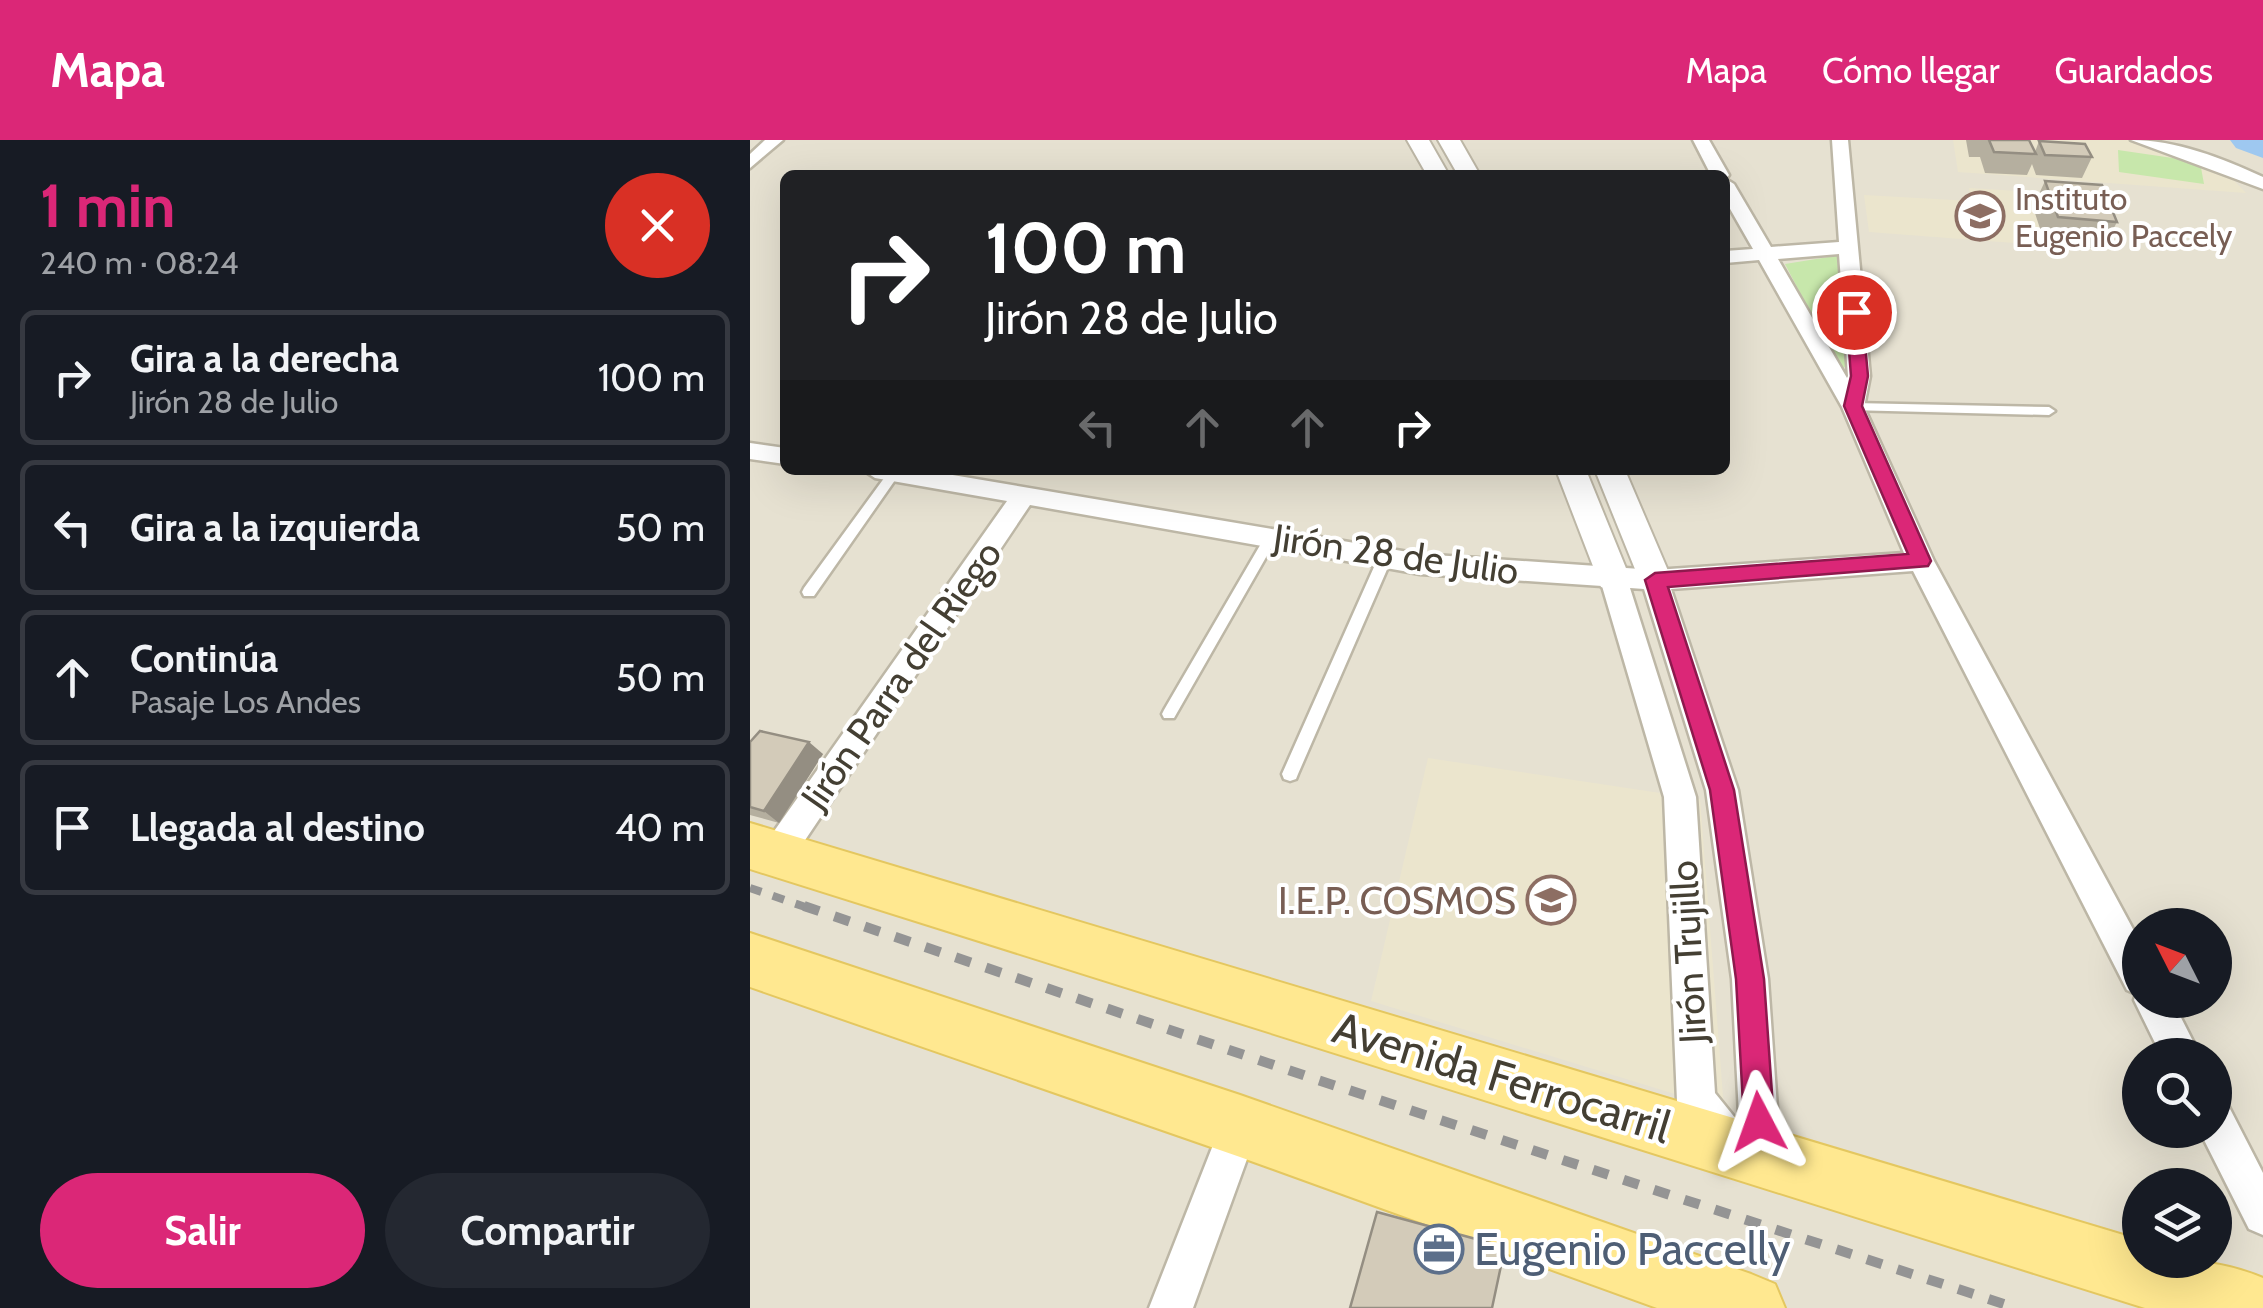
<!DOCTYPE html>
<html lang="es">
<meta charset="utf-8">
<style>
body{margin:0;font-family:Cabin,sans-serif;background:#242831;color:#f1f3f6;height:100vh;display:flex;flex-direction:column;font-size:38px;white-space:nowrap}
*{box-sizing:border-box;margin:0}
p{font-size:32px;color:#9ea1a6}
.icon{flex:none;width:55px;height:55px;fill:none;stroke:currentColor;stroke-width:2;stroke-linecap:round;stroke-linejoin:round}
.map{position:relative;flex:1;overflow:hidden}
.side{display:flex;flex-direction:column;background:#171b24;width:750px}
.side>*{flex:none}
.guide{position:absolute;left:30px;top:30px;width:950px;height:305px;border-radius:15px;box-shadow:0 10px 40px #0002;background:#202124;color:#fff;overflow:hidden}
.needle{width:65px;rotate:312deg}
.tools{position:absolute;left:1372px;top:768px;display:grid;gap:20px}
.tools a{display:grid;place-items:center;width:110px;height:110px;border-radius:50%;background:#171b24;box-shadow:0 10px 40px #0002;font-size:50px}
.pin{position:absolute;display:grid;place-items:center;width:85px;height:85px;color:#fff;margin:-42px;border:5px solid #fff;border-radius:50%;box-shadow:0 2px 10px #0007}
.me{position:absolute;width:110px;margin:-55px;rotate:356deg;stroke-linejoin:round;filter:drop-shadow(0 0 8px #0008)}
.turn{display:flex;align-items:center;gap:35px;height:210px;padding:0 40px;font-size:45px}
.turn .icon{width:130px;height:130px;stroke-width:2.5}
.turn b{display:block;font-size:70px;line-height:85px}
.lanes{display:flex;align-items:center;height:95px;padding:0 40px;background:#0003;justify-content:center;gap:50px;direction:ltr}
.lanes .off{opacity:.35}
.round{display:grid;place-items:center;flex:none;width:105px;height:105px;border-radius:52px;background:#242831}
.summary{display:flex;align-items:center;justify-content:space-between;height:170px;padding:0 40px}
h1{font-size:60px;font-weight:700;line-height:75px;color:#db2777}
.primary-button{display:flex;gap:20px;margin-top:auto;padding:20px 40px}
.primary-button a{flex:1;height:115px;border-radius:60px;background:#db2777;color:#fff;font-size:40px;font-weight:700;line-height:115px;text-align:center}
.primary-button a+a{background:#242831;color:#f1f3f6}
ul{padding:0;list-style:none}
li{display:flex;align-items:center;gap:30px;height:135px;margin:0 20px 15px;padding:0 20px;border:5px solid #363941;border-radius:15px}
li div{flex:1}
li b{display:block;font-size:38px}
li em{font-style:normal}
header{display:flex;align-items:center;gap:60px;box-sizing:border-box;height:140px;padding:0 50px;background:#db2777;color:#fff}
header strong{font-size:48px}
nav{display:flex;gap:55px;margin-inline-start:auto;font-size:35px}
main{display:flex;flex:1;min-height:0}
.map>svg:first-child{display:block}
.residential{fill:#e6e1d1;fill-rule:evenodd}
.education{fill:#ebe5cd}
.green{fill:#c7e7ab}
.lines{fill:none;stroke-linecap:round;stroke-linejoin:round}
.river{fill:#9ec8f0;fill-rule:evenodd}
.service-casing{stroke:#bdb7a6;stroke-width:5}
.minor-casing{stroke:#bdb7a6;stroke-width:5}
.tertiary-casing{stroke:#bdb7a6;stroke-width:4}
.primary-casing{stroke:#e4c760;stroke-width:4}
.service{fill:#fff;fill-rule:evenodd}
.minor{fill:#fff;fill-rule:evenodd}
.tertiary{fill:#fff;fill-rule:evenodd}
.primary{fill:#ffe890;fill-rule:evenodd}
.rail-far1{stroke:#949494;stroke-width:8;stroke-dasharray:12 12;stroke-linecap:butt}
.rail{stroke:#949494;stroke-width:10;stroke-dasharray:16 16;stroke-linecap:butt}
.wall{fill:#b5af9f}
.shaded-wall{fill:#948e82}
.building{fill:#d3cbb9;stroke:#948e82;stroke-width:2.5}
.route{fill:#db2777;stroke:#8e194d;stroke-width:2.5}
.labels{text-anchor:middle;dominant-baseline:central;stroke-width:8;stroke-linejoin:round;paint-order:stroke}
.far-education-label{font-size:32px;fill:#785e54;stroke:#fff;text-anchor:start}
.street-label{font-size:38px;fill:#443f33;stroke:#fff}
.education-label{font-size:38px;fill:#785e54;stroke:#fff;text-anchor:end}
.near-street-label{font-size:45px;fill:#443f33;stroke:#fff}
.near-service-label{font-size:45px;fill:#4e5e75;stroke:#fff;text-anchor:start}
</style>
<header>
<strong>Mapa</strong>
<nav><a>Mapa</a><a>Cómo llegar</a><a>Guardados</a></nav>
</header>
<main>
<section class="side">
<div class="summary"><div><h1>1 min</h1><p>240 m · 08:24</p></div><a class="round" style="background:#d93025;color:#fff"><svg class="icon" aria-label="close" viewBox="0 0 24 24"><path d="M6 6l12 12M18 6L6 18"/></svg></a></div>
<ul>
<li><svg class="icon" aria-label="right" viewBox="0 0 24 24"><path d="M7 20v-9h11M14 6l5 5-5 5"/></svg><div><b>Gira a la derecha</b><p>Jirón 28 de Julio</p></div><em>100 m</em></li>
<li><svg class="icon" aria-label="left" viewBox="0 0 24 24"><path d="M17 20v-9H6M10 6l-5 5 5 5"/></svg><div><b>Gira a la izquierda</b></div><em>50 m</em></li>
<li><svg class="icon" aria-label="ahead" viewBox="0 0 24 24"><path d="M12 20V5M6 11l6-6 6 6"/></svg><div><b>Continúa</b><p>Pasaje Los Andes</p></div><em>50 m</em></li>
<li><svg class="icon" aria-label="arrive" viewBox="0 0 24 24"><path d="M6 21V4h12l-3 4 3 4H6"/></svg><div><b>Llegada al destino</b></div><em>40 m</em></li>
</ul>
<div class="primary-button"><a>Salir</a><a>Compartir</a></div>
</section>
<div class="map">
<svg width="1513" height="1168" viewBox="0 0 1513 1168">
<rect width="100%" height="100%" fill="#f2efe3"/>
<path class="residential" d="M0,0H1513V1168H0ZM35,35H975V330H35ZM1390,785H1465V860H1390ZM1390,915H1465V990H1390ZM1390,1045H1465V1120H1390Z"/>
<path class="education" d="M1203,0H1379L1473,29L1496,53L1208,32Z
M1219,48L1334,55L1358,110L1119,92L1114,55L1221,61Z
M678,618L950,659L974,969L621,861Z"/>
<path class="green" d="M1368,10L1450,22L1454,44L1369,32Z
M1091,115L1096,227L1089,228L1035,124Z"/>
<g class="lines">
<path class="river" d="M1480,0H1513V18L1486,8Z"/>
<g class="service-casing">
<path id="service" d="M1103,263L1299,267L1305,271L1299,275L1099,270V264Z
M140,330H148L150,333L64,456H54L52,452L54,448Z
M521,393L527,398L424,578H414L412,574L414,570L516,395Z
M635,413L642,418L548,634L546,639L540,641L534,639L532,634L628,418Z"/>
</g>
<g class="minor-casing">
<path id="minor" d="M15,0H33L0,28V14Z
M943,0H959L979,35L976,39L984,44L1021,107L1089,102L1082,0H1098L1120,236L1114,267L1184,421L1390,802V860H1422L1450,915H1411L1384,860L1386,854L1377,850L1163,431L921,449L988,650L1018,839L1028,982C1020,1002 1006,1020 986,1029C961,1019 937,986 927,961L914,657L852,446L670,434L280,365L39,724L27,729L15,724L11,714L15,704L257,361L125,338L113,330H173L670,414L905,430L1154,413L1092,267L1009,120L975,123V111L1003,109L975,60V35H961ZM1089,114L1098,236L1097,238L1028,119ZM880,448L894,449L956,650L982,839L989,975L986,979L965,953L946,657Z
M1381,0C1426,0 1472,18 1513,37V49Z
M0,303L35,308V324L0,319Z
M1465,962L1479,967L1513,1033V1095L1499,1089L1449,990H1465Z
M490,967L504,972L509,986L443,1168H399L476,972Z"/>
</g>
<g class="tertiary-casing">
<path id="tertiary" d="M657,0H679L699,35H677Z
M688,0H710L730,35H708Z
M806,330H836L880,438L875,447L863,450L851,447Z
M845,330H875L922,440L917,449L905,452L893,449Z"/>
</g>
<g class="primary-casing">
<path id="primary" d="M0,683L1390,1100V1120C1436,1120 1470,1120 1513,1138V1168H1395L0,729Z
M0,793L490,955L1001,1134L1025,1144L1035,1168H907L490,1017L0,847Z"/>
</g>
<use href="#service" class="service"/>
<use href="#minor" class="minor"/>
<use href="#tertiary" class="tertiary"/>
<use href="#primary" class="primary"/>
<path class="rail-far1" d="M0,748L61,769"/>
<path class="rail" d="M54,766L568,940L1266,1168"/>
</g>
<path class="wall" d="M1216,0H1279L1285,12L1289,1L1342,17L1332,38L1286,35L1282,24L1277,35L1235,33L1230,17H1219Z
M1295,41L1367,82L1353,109L1295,104L1283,67Z
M0,602L73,614L29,683L0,675Z"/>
<path class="shaded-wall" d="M59,602L73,614L29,683L14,671Z"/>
<path class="building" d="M1239,0H1279L1286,14L1244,12Z
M1289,1L1335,4L1342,17L1295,15Z
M1295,41L1352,45L1367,82L1308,77Z
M10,591L59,602L14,671L0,667V602Z
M627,1072L755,1107L742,1168H600Z"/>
<path class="route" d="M1104,167L1112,172L1118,236L1112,266L1181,421L1178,426L918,447L984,650L1014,839L1024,982L1020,993L1009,997L999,993L994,982L986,839L960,650L895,440L905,433L1158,414L1094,266L1101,236L1096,172Z"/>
<defs>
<g id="university-ring" transform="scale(2.5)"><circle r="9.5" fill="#fff" stroke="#8d6e63" stroke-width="1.5"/><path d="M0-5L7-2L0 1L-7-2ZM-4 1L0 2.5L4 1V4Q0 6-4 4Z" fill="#8d6e63"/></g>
<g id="school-ring" transform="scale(2.5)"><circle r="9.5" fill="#fff" stroke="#8d6e63" stroke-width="1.5"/><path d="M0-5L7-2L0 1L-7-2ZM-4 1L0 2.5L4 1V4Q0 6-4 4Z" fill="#8d6e63"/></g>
<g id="office-ring" transform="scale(2.5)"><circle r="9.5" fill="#fff" stroke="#5c6f8a" stroke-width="1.5"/><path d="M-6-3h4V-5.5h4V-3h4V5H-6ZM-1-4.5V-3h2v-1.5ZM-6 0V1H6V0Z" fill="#5c6f8a"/></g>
</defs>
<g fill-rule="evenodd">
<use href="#university-ring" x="1230" y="76"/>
<use href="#school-ring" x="801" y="760"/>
<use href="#office-ring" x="689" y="1109"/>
</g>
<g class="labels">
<g class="far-education-label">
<text x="1265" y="58">Instituto<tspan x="1265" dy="37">Eugenio Paccely</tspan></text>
</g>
<g class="street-label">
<text transform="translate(646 414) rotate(8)">Jirón 28 de Julio</text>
<text transform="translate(151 535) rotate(-55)">Jirón Parra del Riego</text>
<text transform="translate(938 812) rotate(-93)">Jirón Trujillo</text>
</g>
<g class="education-label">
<text x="766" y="760">I.E.P. COSMOS</text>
</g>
<g class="near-street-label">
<text transform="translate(752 937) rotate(17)">Avenida Ferrocarril</text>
</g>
<g class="near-service-label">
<text x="724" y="1109">Eugenio Paccelly</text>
</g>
</g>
</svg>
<div class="tools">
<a><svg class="needle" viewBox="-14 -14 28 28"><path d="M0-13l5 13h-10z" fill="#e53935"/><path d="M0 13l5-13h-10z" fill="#9ea1a6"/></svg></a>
<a><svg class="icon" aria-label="search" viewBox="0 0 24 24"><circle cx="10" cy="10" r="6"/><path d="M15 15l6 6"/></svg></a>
<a><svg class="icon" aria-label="layers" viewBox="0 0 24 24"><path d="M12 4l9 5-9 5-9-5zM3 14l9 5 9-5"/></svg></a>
</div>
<div class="pin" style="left:1104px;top:172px;background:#d93025"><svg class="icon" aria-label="arrive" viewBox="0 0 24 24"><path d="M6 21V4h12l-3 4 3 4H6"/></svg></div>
<svg class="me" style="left:1009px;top:982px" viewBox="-20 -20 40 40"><path d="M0-17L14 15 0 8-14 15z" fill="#db2777" stroke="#fff" stroke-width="4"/></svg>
<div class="guide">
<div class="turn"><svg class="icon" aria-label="right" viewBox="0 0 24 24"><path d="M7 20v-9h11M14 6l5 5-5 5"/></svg><div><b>100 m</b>Jirón 28 de Julio</div></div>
<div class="lanes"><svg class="icon off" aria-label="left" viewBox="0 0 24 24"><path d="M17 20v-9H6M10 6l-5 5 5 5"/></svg><svg class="icon off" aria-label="ahead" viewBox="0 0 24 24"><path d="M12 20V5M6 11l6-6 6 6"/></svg><svg class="icon off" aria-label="ahead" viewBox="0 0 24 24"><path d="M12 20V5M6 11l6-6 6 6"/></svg><svg class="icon" aria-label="right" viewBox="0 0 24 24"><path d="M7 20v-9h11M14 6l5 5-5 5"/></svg></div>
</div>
</div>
</main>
